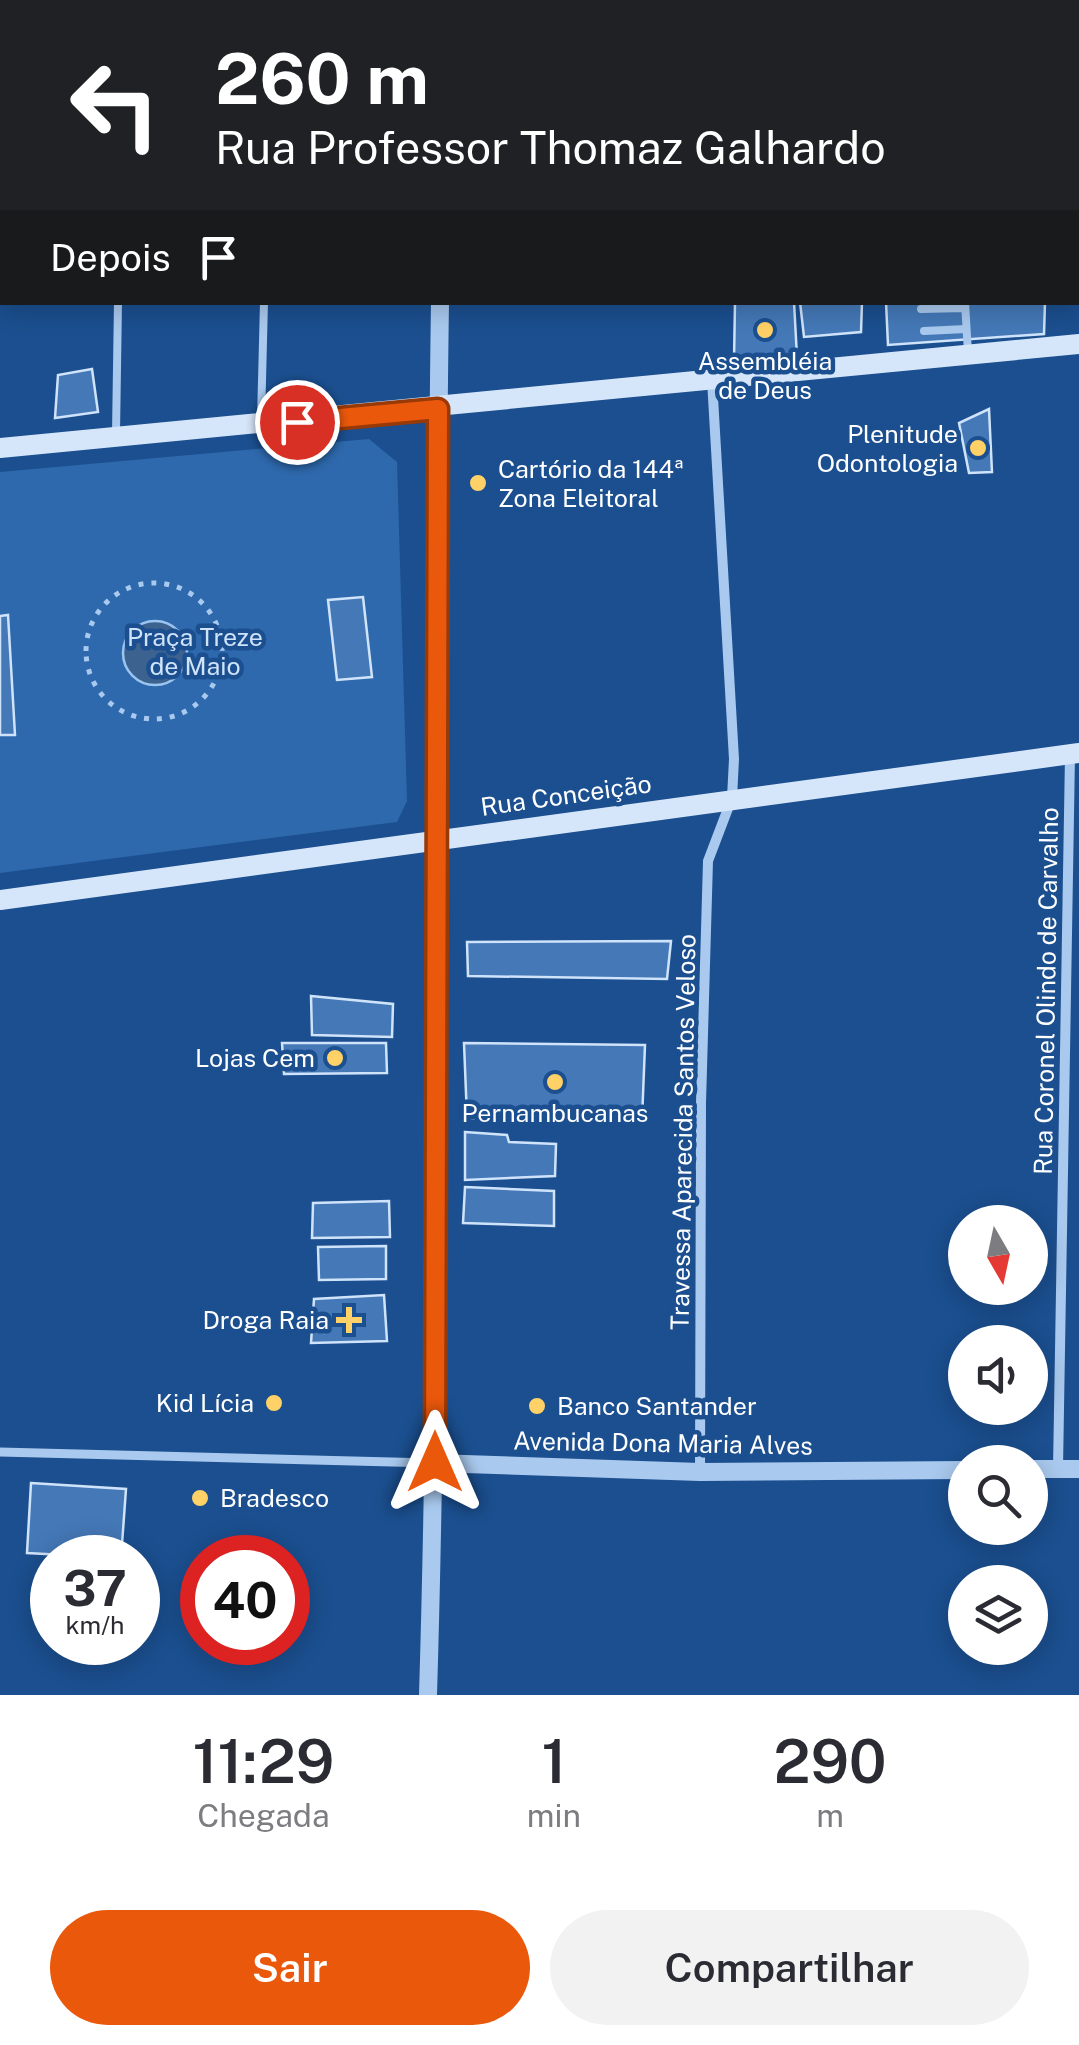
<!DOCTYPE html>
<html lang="pt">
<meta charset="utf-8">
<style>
body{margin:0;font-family:"Public Sans",sans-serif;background:#f2f2f3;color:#2b2b33;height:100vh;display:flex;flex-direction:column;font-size:38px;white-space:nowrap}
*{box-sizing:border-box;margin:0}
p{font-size:32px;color:#7c7c81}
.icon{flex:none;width:55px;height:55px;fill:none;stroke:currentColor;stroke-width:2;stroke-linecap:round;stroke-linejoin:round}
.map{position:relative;height:1695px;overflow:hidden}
.details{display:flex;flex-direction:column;background:#fff;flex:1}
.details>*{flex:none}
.top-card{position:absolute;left:0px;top:0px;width:1080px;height:305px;box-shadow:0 5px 25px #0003;background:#202124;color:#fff;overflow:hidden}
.needle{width:65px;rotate:171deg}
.buttons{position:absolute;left:948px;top:1205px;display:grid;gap:20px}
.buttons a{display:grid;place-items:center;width:100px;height:100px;border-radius:50%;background:#fff;box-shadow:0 5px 25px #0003;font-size:50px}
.speed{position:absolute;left:30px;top:1535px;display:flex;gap:20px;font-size:50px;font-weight:700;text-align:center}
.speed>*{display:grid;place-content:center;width:130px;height:130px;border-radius:50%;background:#fff;box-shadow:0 5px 25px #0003;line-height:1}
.speed small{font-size:25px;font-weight:400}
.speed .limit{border:15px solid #d22;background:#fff;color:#111}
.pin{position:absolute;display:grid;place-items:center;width:85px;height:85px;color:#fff;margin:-42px;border:5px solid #fff;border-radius:50%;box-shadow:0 2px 10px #0007}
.me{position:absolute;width:110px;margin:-55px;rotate:0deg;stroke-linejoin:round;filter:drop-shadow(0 0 8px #0008)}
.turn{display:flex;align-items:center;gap:35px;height:210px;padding:0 50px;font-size:45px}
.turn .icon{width:130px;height:130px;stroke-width:2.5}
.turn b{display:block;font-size:70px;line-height:85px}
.then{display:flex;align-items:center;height:95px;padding:0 50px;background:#0003;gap:20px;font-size:38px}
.eta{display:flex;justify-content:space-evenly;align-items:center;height:170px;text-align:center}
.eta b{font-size:60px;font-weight:600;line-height:70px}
.action{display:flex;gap:20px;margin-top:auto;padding:20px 50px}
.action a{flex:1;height:115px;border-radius:60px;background:#ea580c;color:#fff;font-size:40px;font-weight:600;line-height:115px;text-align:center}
.action a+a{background:#f2f2f3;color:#2b2b33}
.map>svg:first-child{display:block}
.green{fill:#2e69ad}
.water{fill:#3c6290;stroke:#9cc4f0;stroke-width:2.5}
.building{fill:#4478b7;stroke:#cfe3fa;stroke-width:2.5}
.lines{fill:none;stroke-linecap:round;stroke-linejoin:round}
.path{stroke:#a9c9ee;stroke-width:5;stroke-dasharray:5 8;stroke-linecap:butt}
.service{stroke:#a9c9ee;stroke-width:8}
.pedestrian{stroke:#a9c9ee;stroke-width:9}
.minor{stroke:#a9c9ee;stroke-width:10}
.tertiary{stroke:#a9c9ee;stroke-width:18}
.secondary{stroke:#d6e6fa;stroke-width:20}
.route-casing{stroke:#983908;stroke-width:25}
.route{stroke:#ea580c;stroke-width:18}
.poi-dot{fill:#ffd166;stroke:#1b4f8f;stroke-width:4}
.labels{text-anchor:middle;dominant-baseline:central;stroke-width:9;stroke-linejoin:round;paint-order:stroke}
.poi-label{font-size:25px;fill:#fff;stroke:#1b4f8f;text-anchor:end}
.park-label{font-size:25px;fill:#cfe3fa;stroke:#1b4f8f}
.street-label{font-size:25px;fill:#fff;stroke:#1b4f8f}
</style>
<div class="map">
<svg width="1079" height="1695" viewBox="0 0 1079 1695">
<rect width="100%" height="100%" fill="#1b4f8f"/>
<path class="green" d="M369,439L397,462L407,801L397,822L0,873V472Z"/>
<path class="water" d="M123 653a32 32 0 1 1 64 0a32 32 0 1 1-64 0Z"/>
<path class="building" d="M735,302H794L797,357L734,361Z
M800,302H862L861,332L804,337Z
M886,302H1045L1044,334L888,345Z
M92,369L98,412L55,418L58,375Z
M989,409L992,472L969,473L959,423Z
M363,597L372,677L337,680L328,600Z
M8,615L15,735H0V616Z
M671,941L667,979L468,976L467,942Z
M311,996L393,1004L392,1037L312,1035Z
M282,1043H386L387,1073L284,1074Z
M464,1043L645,1045L642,1120L467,1118Z
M465,1132L507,1135L509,1142L556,1144L555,1176L465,1180Z
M465,1187L554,1191V1226L463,1223Z
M389,1201L390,1237L312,1238L313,1203Z
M386,1246V1279L319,1280L318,1247Z
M384,1295L387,1341L311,1343L314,1299Z
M31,1483L126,1489L121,1558L27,1553Z"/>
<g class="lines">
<path class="path" d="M86 651a68 68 0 1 1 136 0a68 68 0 1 1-136 0Z"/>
<path class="service" d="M965,302L968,353
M921,309L965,308
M924,331L966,329
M261,420L264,302
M116,433L118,302"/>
<path class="pedestrian" d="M0,1452L432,1463"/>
<path class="minor" d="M1058,1469L1070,755
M700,1472L701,1103L708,861L732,798L734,759L712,380"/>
<path class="tertiary" d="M444,2V0
M435,1463L700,1472L965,1470
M1030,1469H1079
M428,1695C442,1231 433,767 440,302"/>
<path class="secondary" d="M0,448L1079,344
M0,900L1079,753"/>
</g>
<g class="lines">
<g class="route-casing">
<path id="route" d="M297,422L438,409L435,1462"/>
</g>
<use href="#route" class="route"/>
</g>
<g class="poi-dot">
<circle cx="765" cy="330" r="10"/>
<circle cx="978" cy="448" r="10"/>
<circle cx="478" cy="483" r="10"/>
<circle cx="335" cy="1058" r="10"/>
<circle cx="555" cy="1082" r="10"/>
<path d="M344 1305h10v10h10v10h-10v10h-10v-10h-10v-10h10z"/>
<circle cx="274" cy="1403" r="10"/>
<circle cx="537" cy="1406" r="10"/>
<circle cx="200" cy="1498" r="10"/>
</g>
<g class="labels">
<g class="poi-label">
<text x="765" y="361" text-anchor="middle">Assembléia<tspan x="765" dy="29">de Deus</tspan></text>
<text x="958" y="434">Plenitude<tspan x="958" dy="29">Odontologia</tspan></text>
<text x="498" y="469" text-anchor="start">Cartório da 144ª<tspan x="498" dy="29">Zona Eleitoral</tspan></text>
<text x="315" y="1058">Lojas Cem</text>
<text x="555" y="1113" text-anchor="middle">Pernambucanas</text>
<text x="329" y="1320">Droga Raia</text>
<text x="254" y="1403">Kid Lícia</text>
<text x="557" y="1406" text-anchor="start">Banco Santander</text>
<text x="220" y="1498" text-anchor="start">Bradesco</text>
</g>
<g class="park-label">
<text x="195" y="637">Praça Treze<tspan x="195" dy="29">de Maio</tspan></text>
</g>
<g class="street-label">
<text transform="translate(566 795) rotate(-8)">Rua Conceição</text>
<text transform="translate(1046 991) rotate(-89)">Rua Coronel Olindo de Carvalho</text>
<text transform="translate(683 1132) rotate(-89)">Travessa Aparecida Santos Veloso</text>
<text transform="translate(663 1443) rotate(1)">Avenida Dona Maria Alves</text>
</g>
</g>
</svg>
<div class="buttons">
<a><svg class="needle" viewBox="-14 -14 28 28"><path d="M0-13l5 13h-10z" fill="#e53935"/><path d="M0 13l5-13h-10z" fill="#7c7c81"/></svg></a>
<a><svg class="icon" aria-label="sound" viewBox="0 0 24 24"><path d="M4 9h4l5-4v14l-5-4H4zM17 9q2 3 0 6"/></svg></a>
<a><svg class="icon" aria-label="search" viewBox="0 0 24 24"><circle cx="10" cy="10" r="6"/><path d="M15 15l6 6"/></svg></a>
<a><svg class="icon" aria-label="layers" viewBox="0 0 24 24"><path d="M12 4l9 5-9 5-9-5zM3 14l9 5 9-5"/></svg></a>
</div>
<div class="speed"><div>37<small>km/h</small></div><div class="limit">40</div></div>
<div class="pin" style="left:297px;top:422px;background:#d93025"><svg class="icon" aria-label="arrive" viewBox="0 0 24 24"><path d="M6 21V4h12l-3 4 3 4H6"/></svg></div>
<svg class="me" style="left:435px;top:1462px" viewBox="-20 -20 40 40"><path d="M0-17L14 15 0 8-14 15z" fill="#ea580c" stroke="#fff" stroke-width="4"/></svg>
<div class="top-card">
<div class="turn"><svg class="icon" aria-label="left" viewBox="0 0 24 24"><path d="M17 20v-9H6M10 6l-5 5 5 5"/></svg><div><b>260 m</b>Rua Professor Thomaz Galhardo</div></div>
<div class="then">Depois<svg class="icon" aria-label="arrive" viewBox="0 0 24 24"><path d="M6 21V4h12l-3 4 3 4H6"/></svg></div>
</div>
</div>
<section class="details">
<div class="eta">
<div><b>11:29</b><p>Chegada</p></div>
<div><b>1</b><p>min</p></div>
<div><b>290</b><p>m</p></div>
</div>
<div class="action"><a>Sair</a><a>Compartilhar</a></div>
</section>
